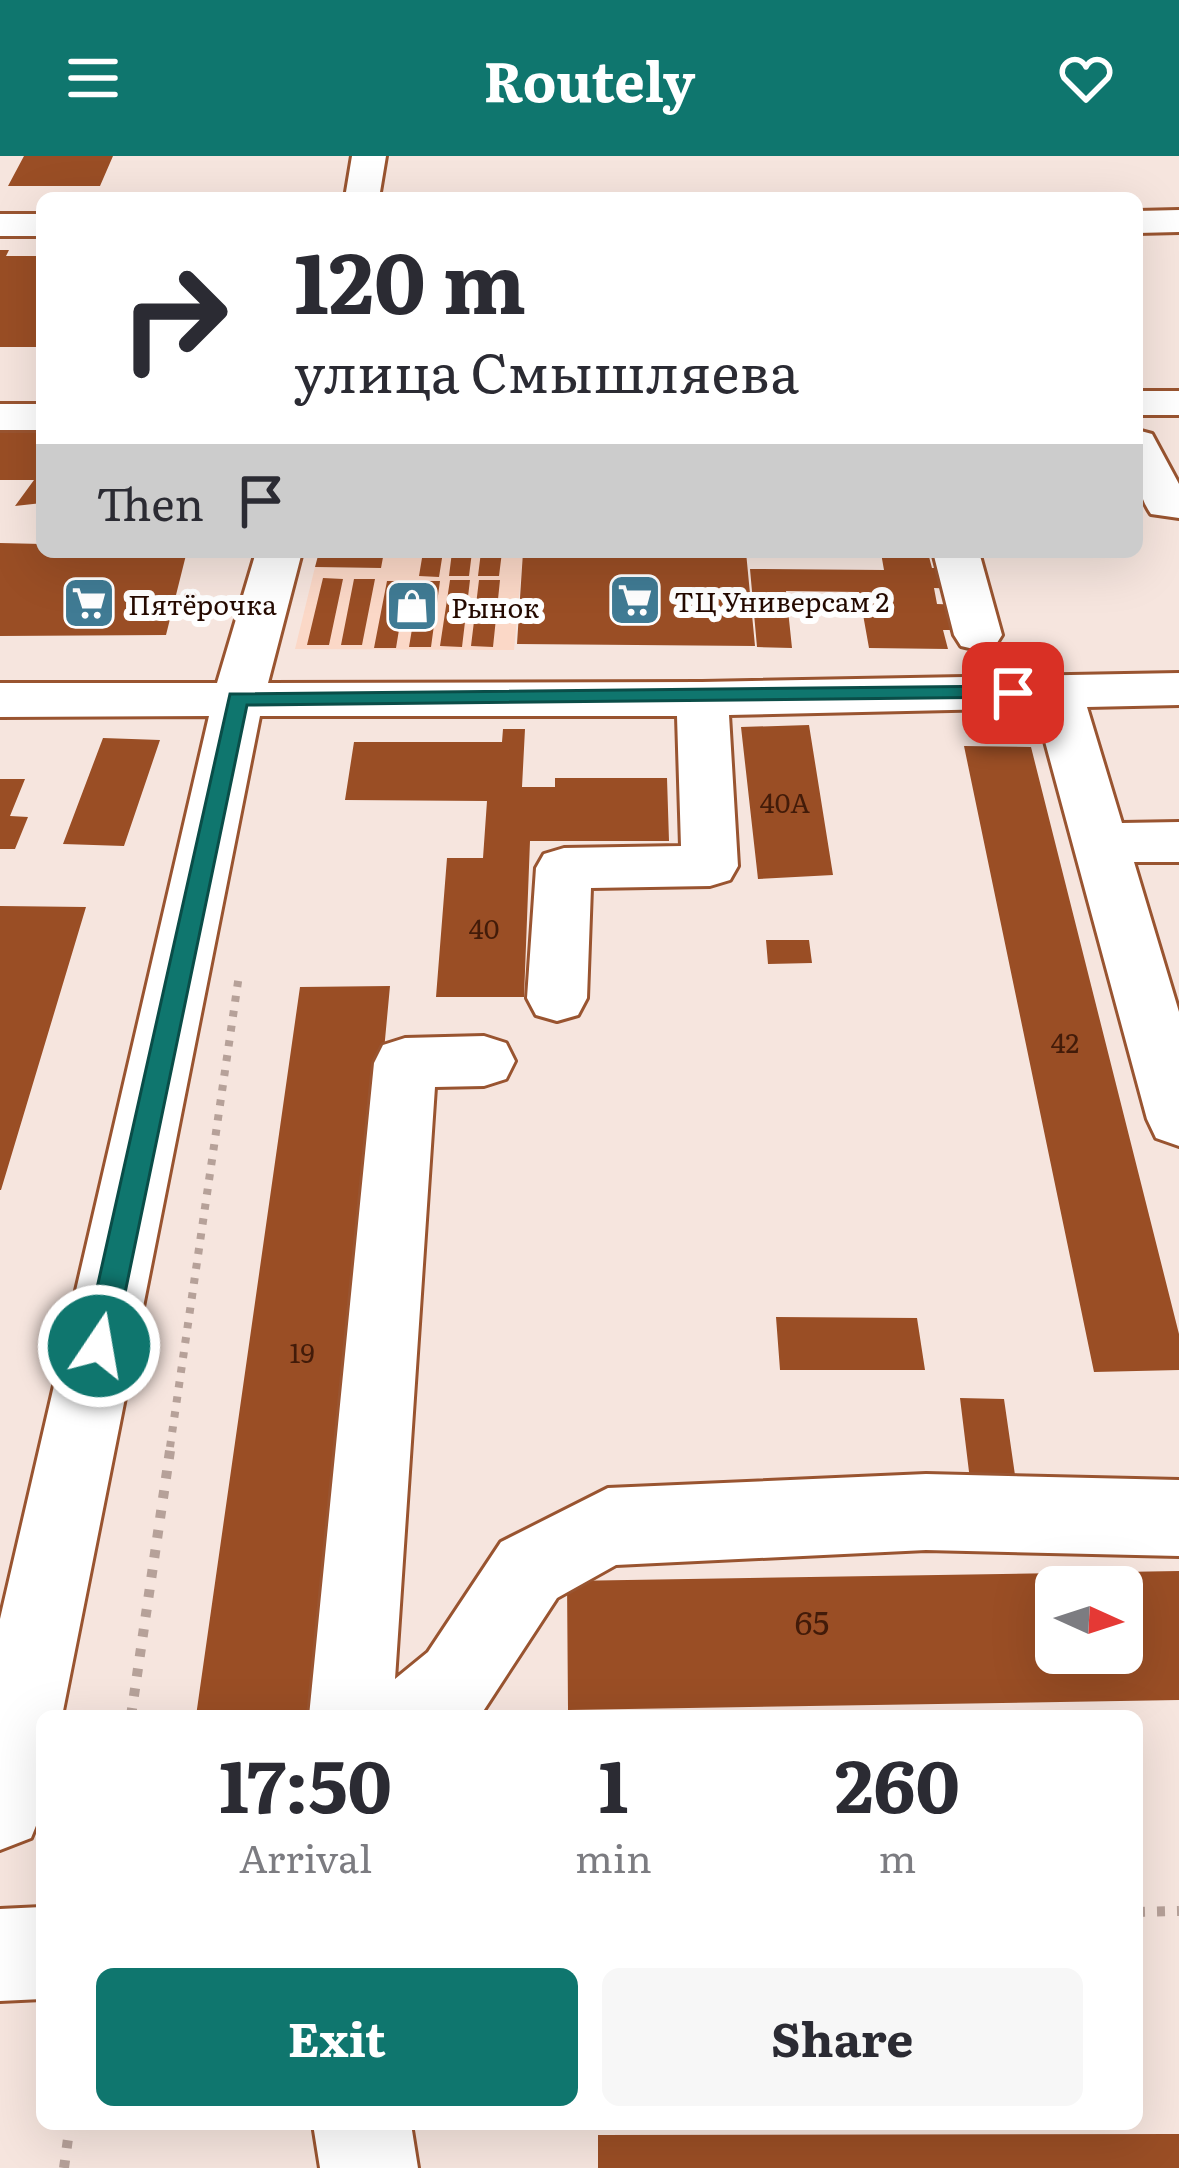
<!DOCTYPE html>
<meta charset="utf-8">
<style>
body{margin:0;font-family:Literata,serif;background:#f7f7f7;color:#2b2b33;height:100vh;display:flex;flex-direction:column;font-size:45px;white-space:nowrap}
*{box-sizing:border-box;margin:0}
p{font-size:39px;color:#7c7c81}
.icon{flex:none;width:66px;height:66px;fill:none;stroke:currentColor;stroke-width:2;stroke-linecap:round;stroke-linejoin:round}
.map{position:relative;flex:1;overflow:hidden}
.panel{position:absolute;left:36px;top:1554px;width:1107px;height:420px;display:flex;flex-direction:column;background:#fff;border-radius:18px;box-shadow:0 12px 48px #0002}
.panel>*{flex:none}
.hud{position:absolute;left:36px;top:36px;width:1107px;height:366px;border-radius:18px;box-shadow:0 12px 48px #0002;background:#fff;color:#2b2b33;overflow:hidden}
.needle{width:78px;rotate:93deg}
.controls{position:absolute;left:1035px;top:1410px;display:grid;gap:24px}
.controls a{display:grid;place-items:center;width:108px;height:108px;border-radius:18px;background:#fff;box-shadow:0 12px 48px #0002;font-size:60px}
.pin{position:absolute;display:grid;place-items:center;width:102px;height:102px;color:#fff;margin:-51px;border-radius:24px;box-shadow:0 6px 18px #0006}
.me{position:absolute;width:132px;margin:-66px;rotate:12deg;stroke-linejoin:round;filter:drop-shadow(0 0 9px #0008)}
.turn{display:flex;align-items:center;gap:42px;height:252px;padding:0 60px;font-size:54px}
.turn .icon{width:156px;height:156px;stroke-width:2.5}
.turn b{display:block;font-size:84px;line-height:102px}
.then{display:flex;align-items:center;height:114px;padding:0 60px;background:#0003;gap:24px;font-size:45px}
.eta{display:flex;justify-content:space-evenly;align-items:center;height:204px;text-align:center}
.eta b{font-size:72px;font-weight:700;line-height:84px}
.action{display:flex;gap:24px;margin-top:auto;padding:24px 60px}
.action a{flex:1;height:138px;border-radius:18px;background:#0f766e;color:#fff;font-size:48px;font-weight:700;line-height:138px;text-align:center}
.action a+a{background:#f7f7f7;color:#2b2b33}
header{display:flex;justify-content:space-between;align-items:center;height:156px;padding:0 60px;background:#0f766e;color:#fff;font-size:54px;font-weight:700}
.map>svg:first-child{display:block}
.built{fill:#fbd8c7}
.building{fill:#9a4e25;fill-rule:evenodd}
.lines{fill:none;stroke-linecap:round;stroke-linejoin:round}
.minor-casing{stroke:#995430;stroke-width:6}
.major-casing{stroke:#995430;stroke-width:6}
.path-far1{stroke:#b6a199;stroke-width:8;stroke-dasharray:6 9;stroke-linecap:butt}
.path{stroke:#b6a199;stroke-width:10;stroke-dasharray:8 12;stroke-linecap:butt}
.minor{fill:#fff;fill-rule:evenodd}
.major{fill:#fff;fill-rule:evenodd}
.route{fill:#0f766e;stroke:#0a4d48;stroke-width:3}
.labels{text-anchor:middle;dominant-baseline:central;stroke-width:12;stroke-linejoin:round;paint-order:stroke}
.far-poi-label{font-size:27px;fill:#250a00;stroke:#fff;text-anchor:start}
.number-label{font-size:27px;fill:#421b09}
.near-number-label{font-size:33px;fill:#421b09}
</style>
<header><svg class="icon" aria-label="menu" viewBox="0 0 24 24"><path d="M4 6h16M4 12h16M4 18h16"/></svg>Routely<svg class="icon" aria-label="heart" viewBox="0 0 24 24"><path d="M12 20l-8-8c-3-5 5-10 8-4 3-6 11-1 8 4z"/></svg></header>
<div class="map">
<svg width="1179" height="2012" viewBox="0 0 1179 2012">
<rect width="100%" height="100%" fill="#f6e5de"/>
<path class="built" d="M384,396L523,398L514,494L295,493L315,411L380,412Z"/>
<path class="building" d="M24,0H113L100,30H8Z
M0,94H9L6,100H42V191H0Z
M42,271V347L15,350L34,324H0V273Z
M0,387L42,388V396L186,399L166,479L0,480Z
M319,396H384L381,412L315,411Z
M423,396H443L439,421L419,420Z
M452,396H472L469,420H449Z
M481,396H502L499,420H478Z
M523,396H746L755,490L517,488Z
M881,397H928L932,412H955L960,433L934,432L937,448L965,449L970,474H943L948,493L869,492L859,436L786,435L792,492L757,491L750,413L884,414Z
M323,422L343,423L329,489H307Z
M354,423H375L362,489H341Z
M450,424H470L462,491L440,490Z
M479,424H500L493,491L471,490Z
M387,425H407L396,492H374Z
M420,425H440L431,491H409Z
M809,569L833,719L758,723L741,571Z
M503,573H525L522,631H555V622H667L669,685H530L524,841H436L447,702H483L487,645L345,644L354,586H502Z
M103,582L160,584L124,690L63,688Z
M964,590L1031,591L1179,1178V1214L1094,1216Z
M0,623H25L10,660L28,661L15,693H0Z
M0,750L86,751L1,1034H0Z
M766,784H809L812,807L768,808Z
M390,830L322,1560H196L300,831Z
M776,1161L917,1162L925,1214H780Z
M960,1242L1004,1243L1016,1326L970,1324Z
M1179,1415V1544L568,1554L567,1425ZM1056,1431H1122V1497H1056Z
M1179,1978V2012H598V1979Z"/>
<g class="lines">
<g class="minor-casing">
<path id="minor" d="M352,0H386L379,42H345Z
M1179,54V76L1137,77V55Z
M0,58H42V80H0Z
M1137,274L1152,278L1179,328V362L1151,358C1133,332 1137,305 1137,274Z
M256,396H302L268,527L702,526L1179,517V549L1087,551L1122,667L1179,666V706H1134L1179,856V990L1156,982L1147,963L1036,552L729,559L738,710L730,724L710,730L591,732L587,842L578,859L557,865L536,859L527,842L536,712L544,698L564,692L681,690L677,560H260L62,1560H42V1655L31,1682L0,1694V1463L209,560L0,561V527H217Z
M933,396H979L1002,479L995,490L978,494L961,490L954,479Z
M484,880L506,887L515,905L506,923L484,930L435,931L395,1523L428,1496L501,1386L608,1332L926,1318L1179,1324V1400L926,1394L616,1409L557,1442L480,1560H309L374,907L383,889L405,882Z
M42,1751V1843L0,1845V1753Z
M313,1968H411L418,2012H320Z"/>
</g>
<g class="major-casing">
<path id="major" d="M1137,235H1179V259H1137Z
M0,248H42V274H0Z"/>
</g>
<path class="path-far1" d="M170,1291L239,819"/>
<path class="path" d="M131,1560L171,1288
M1137,1756L1179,1755
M64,2012L70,1968"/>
<use href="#minor" class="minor"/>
<use href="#major" class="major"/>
</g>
<path class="route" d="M1013,530L1021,532V541L247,549L114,1190L99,1203L88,1199L84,1190L230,538Z"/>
<defs>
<g id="supermarket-square" transform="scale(2.7)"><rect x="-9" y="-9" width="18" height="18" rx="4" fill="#407b94" stroke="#fff"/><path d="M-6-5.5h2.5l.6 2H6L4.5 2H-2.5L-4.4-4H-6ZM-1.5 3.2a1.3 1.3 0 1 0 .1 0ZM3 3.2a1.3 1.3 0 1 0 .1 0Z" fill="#fff"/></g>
<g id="shop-square" transform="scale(2.7)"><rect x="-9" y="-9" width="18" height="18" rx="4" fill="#407b94" stroke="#fff"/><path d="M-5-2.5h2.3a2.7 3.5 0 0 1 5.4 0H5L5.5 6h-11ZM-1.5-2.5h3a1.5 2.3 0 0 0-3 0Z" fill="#fff"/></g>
</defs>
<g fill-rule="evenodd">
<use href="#supermarket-square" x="635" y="444"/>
<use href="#supermarket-square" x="89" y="447"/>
<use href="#shop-square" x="412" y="450"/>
</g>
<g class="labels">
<g class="far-poi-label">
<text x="674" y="444">ТЦ Универсам 2</text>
<text x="128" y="447">Пятёрочка</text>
<text x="451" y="450">Рынок</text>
</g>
<g class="number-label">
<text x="785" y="645">40А</text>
<text x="484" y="771">40</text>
<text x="1065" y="885">42</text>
<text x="302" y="1195">19</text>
</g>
<g class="near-number-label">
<text x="812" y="1464">65</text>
</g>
</g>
</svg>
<div class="controls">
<a><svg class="needle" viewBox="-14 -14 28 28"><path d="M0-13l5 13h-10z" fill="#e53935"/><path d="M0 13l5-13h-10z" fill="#7c7c81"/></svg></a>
</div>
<div class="pin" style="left:1013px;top:537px;background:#d93025"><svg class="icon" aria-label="arrive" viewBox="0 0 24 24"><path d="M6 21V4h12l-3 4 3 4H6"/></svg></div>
<svg class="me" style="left:99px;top:1190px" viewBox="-20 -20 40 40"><circle r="17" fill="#0f766e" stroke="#fff" stroke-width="3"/><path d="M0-11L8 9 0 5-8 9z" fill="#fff"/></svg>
<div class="hud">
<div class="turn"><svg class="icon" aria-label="right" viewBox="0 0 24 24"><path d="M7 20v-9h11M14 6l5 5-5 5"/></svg><div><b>120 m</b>улица Смышляева</div></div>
<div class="then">Then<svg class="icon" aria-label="arrive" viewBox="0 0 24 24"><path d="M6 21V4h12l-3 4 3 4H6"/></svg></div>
</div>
<section class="panel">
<div class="eta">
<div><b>17:50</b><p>Arrival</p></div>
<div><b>1</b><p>min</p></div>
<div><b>260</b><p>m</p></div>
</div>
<div class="action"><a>Exit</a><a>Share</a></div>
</section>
</div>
